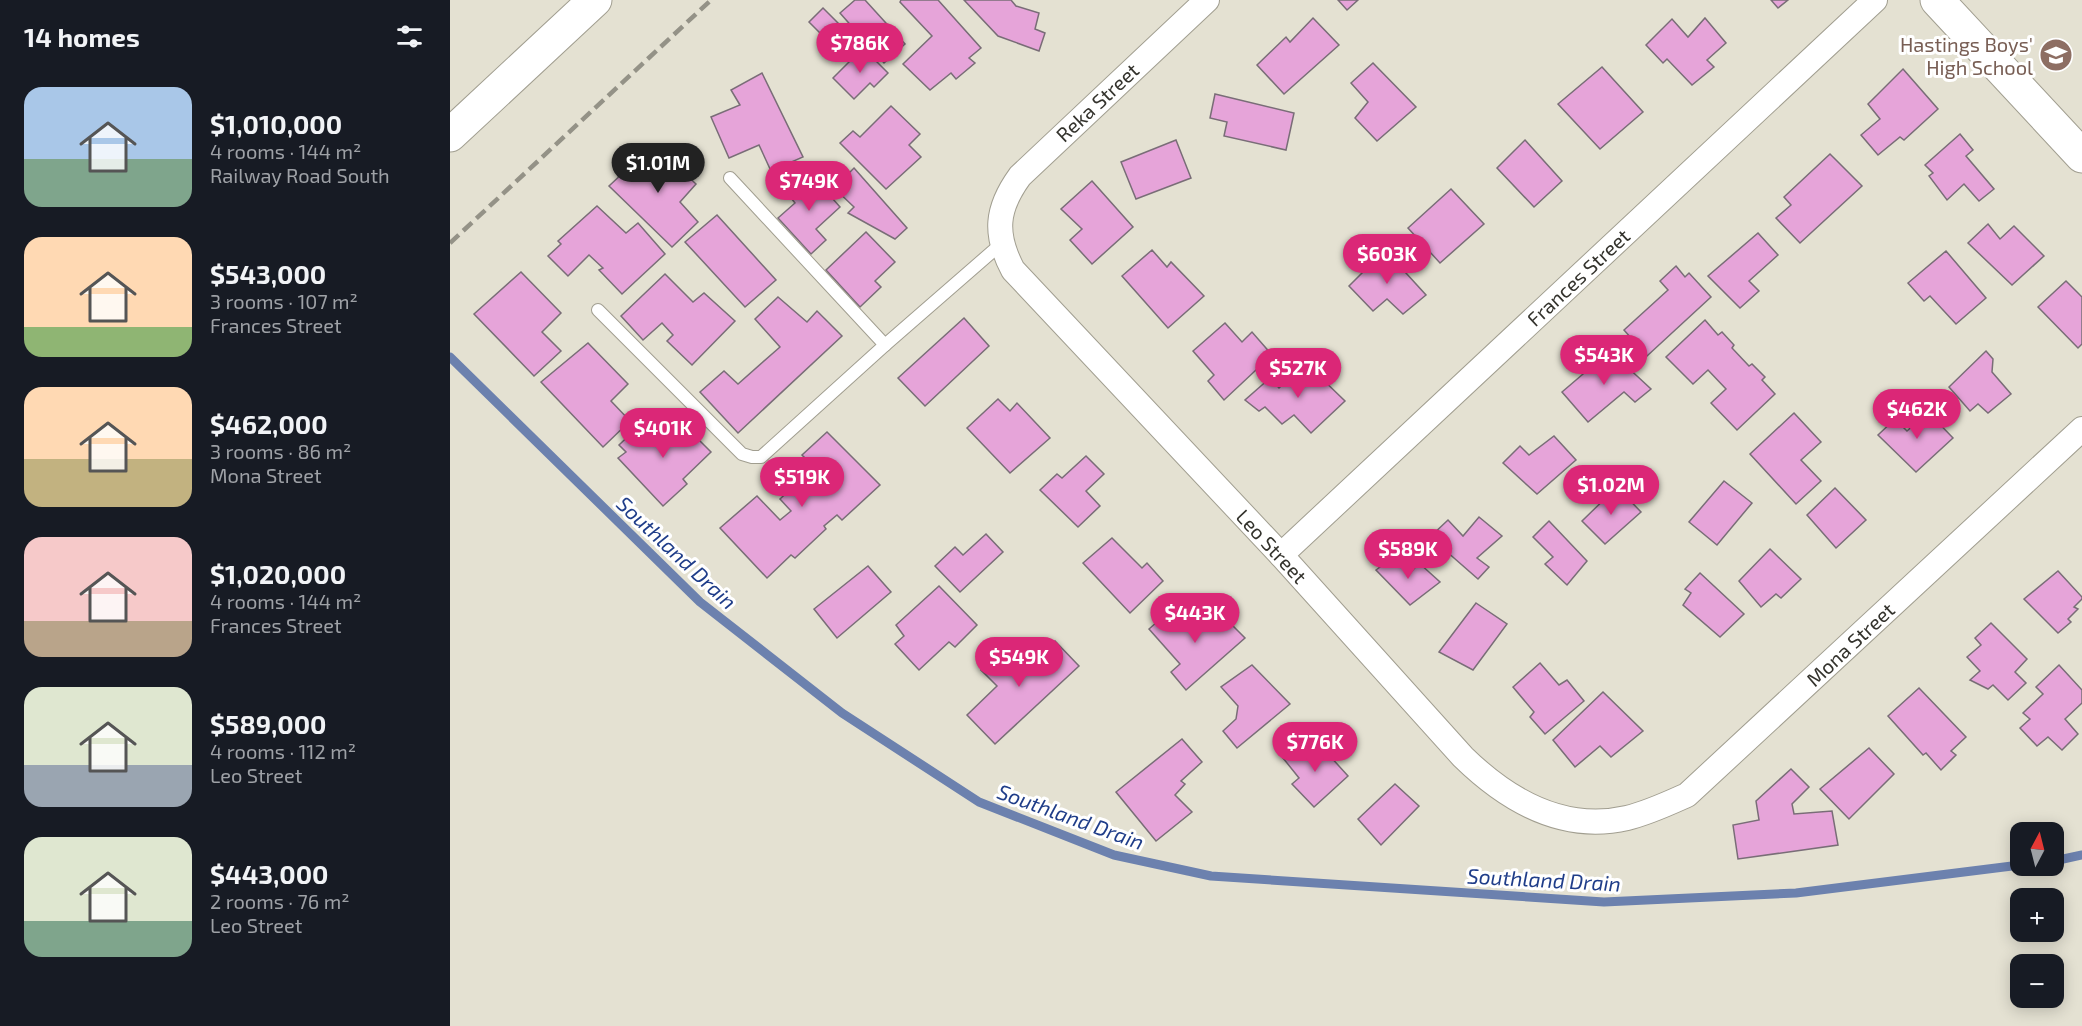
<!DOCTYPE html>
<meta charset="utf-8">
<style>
:root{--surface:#171b24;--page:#20242c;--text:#f1f3f6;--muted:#9ea1a6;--accent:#db2777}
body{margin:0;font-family:"Exo 2",sans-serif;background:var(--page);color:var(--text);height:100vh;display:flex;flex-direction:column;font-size:22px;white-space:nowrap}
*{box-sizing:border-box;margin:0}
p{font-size:20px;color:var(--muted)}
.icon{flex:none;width:33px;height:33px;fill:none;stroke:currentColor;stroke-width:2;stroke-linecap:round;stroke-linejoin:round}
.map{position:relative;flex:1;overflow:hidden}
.drawer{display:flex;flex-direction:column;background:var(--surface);width:450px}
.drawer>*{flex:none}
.needle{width:39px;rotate:7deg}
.controls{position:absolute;left:1560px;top:822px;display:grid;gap:12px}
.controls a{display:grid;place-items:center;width:54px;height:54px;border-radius:12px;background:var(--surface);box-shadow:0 3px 15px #0003;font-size:30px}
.price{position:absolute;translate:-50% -51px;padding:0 14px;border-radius:21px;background:var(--accent);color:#fff;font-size:20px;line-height:39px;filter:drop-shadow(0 2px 3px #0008)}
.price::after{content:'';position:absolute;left:50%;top:36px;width:18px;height:14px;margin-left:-9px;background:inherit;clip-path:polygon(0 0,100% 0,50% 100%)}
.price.selected{background:#222;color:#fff}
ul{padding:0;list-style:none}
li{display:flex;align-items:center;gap:18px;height:150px;padding:0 24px}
li span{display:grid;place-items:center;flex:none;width:168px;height:120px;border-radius:18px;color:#555}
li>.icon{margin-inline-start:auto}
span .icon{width:72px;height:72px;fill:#fffc;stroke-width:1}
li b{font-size:26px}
h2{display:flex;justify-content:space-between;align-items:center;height:72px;padding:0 24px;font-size:26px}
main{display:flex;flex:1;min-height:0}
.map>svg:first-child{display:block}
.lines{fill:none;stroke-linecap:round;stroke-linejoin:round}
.stream{stroke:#6c81ae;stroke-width:9}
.building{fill:#e6a4d9;stroke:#796d77;stroke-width:1.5}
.lane-casing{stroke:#a19e90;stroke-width:14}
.street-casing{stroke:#a19e90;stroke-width:26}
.secondary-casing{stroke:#a19e90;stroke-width:35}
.lane{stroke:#fff;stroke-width:12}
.street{stroke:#fff;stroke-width:24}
.secondary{stroke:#fff;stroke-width:33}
.rail{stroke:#949287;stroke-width:4.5;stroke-dasharray:12 6;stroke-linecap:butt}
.labels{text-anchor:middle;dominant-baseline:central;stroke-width:6;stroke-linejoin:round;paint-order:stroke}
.education-label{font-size:20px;fill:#785e54;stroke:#fff;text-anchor:end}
.street-label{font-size:20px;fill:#34332d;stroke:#fff}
.water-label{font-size:21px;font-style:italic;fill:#1f3d89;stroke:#fff}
</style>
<main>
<section class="drawer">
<h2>14 homes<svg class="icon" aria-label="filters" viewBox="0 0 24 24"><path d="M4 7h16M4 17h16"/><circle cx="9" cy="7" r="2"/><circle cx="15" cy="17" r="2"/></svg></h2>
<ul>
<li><span style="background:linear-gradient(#a9c7e8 60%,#7fa58c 0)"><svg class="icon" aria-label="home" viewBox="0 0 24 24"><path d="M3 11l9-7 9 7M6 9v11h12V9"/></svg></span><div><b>$1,010,000</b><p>4 rooms · 144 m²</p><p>Railway Road South</p></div></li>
<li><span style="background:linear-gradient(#ffd9b3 75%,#8fb573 0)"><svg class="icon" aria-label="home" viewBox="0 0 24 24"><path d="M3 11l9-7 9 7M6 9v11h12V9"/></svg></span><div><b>$543,000</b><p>3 rooms · 107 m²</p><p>Frances Street</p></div></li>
<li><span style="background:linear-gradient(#ffd9b3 60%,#c2b280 0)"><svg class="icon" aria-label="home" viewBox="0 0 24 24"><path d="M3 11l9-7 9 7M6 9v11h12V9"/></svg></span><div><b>$462,000</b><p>3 rooms · 86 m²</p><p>Mona Street</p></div></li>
<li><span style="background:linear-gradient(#f6c9c9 70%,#b9a48a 0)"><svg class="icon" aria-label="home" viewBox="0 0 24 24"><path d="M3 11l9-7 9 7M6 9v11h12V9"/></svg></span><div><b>$1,020,000</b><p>4 rooms · 144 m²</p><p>Frances Street</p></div></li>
<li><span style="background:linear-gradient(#dfe7d0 65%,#9aa5b1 0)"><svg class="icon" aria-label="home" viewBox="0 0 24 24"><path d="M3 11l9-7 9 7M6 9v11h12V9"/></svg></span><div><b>$589,000</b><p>4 rooms · 112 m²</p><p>Leo Street</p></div></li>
<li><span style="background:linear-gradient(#dfe7d0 70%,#7fa58c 0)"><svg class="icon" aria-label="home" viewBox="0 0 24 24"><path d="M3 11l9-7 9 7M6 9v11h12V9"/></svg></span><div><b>$443,000</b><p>2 rooms · 76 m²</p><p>Leo Street</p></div></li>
</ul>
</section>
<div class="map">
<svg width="1632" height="1026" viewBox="0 0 1632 1026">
<rect width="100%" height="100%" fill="#e4e1d2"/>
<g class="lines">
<g class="stream">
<polyline points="0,357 250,602 392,713 529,802 664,855 761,876 1154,902 1346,893 1570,865"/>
<polyline points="1604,861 1632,855"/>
</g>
</g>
<g class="building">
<polygon points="405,0 415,0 455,44 434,63 390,13"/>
<polygon points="451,0 488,0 531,48 519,58 525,63 506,79 501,73 480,90 453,64 482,36 450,2"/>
<polygon points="514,0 561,0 566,6 589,13 585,29 595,33 589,51 548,36"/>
<polygon points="888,0 908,0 897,10"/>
<polygon points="1321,0 1338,0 1328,8"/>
<polygon points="373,8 413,48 399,62 359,22"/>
<polygon points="863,18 889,45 834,94 807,65 836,37 840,42"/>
<polygon points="1255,18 1276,43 1257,60 1264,67 1242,85 1217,59 1213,63 1196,45 1222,19 1238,37"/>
<polygon points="413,48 438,73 424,87 420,83 404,99 383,78"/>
<polygon points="923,63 966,107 927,141 905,118 918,102 901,83"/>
<polygon points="1152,67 1193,112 1150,149 1108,104"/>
<polygon points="1453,69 1488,109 1454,140 1450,137 1428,155 1411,135 1430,119 1418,104"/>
<polygon points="312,73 353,157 321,171 309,145 279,158 261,117 290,105 281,90"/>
<polygon points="765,94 844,113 836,150 774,136 777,122 760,118"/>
<polygon points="441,106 470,134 459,145 471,157 436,189 390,143 403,131 410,137"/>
<polygon points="1510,134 1523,150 1516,156 1544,189 1529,201 1514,184 1497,200 1479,176 1483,173 1475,165"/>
<polygon points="726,140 741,178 686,199 671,162"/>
<polygon points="1075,140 1112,181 1084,207 1047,168"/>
<polygon points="204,144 246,184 230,202 248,222 222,247 159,186"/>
<polygon points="1380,154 1412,186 1350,243 1326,218 1341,205 1334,197"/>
<polygon points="404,168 457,228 445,239 398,213 404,207 384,188"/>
<polygon points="360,173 390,207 366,229 376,240 361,254 328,218 345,203 337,193"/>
<polygon points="642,181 683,227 642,264 620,240 632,229 611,209"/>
<polygon points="1001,189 1034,224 990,263 958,228"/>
<polygon points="147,206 176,233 188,223 215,254 172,294 149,270 153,268 139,255 118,276 98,256 111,244 108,241"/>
<polygon points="267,215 326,280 295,307 235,242"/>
<polygon points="1538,224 1550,239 1564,226 1594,256 1562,285 1518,243"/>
<polygon points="416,232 445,262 425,281 431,287 410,307 376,270"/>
<polygon points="1308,233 1328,255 1299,281 1309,291 1290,308 1258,276"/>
<polygon points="702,250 717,267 721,262 754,296 718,328 672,276"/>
<polygon points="935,250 976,295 953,314 937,299 923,311 899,286"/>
<polygon points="1496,251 1536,298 1506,324 1480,296 1474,301 1458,283"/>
<polygon points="1226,266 1235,277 1239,273 1261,297 1197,356 1174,330 1218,290 1210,281"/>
<polygon points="71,272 111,313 92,332 111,351 84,376 24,314"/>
<polygon points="215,274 243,302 254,293 285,321 242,365 217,341 223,335 212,323 193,340 171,316"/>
<polygon points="1616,281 1632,297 1632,344 1628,348 1588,307"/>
<polygon points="328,297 357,322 367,311 392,336 288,433 250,392 274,371 288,384 330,347 305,319"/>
<polygon points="514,318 539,346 475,406 448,378"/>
<polygon points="1255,320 1268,335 1272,332 1284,345 1282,348 1299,366 1302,364 1315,377 1312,380 1325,394 1287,430 1261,403 1276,389 1258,370 1243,384 1216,357"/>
<polygon points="775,323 792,342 802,332 822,355 774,400 758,381 764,375 743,351"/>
<polygon points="138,343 178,384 161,401 180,421 153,447 91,382"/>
<polygon points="1160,351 1201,389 1185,402 1174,392 1138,422 1112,392"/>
<polygon points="1536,351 1543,359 1542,372 1561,394 1538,413 1528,404 1520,411 1499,387"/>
<polygon points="853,366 863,378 866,373 895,401 861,433 844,415 832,424 815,407 809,411 795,400 820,378 829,388"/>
<polygon points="548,399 560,411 567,403 600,438 560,473 517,428"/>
<polygon points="1478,412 1503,438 1466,472 1428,435 1445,419 1457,431"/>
<polygon points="1344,413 1371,442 1351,460 1371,481 1346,504 1300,454"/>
<polygon points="228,419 261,452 233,479 237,484 213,506 168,458 176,452 169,445 192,423 208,438"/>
<polygon points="377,432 430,485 392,520 387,515 374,526 376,529 345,558 341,555 317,578 270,528 307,496 330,520 341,511 330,499 364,467 352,455"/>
<polygon points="1104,436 1126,460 1087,494 1053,463 1070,446 1079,455"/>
<polygon points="636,456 654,474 636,491 650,506 628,527 590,490 607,474 612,478"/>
<polygon points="1274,481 1302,503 1267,545 1239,522"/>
<polygon points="1167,487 1191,512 1155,544 1132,521"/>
<polygon points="1385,488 1416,520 1386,548 1357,515"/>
<polygon points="1029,517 1052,536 1027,558 1039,567 1028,579 980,537 998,520 1013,536"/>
<polygon points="1099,521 1137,561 1117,585 1095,564 1103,557 1083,537"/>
<polygon points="536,534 553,552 510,592 485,566 505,547 513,555"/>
<polygon points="662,538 692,568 697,563 713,581 680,613 633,563"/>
<polygon points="1320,549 1351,579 1331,598 1326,594 1311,607 1289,581"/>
<polygon points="945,556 960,573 969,563 990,582 960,605 926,570"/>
<polygon points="418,566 441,592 387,638 364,609"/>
<polygon points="1608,571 1632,597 1632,599 1624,607 1628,609 1618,619 1621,622 1608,633 1574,599"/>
<polygon points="1250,573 1294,614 1270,637 1233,605 1241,593 1235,589"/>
<polygon points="489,586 527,625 505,647 499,642 469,670 445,644 454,636 446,625"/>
<polygon points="1026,603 1057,624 1023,670 989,652"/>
<polygon points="724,607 738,621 742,617 755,631 774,617 795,638 736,690 721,672 730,664 699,629"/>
<polygon points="1541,623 1577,659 1565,672 1576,683 1558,700 1543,685 1538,689 1520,680 1530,671 1517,657 1531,645 1525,638"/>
<polygon points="605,641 629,666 545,744 517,715 547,686 531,670 560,643 580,664"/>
<polygon points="1090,663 1109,685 1117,680 1134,701 1095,734 1080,717 1084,712 1063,687"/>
<polygon points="802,665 840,704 787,748 773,731 786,719 788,706 771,687"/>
<polygon points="1609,665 1632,690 1632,703 1615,719 1628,734 1612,750 1598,737 1587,746 1570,728 1580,719 1573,713 1593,694 1586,687"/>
<polygon points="1469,688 1516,737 1501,751 1506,755 1491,770 1476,753 1473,755 1438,716"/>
<polygon points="1153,692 1193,731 1161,757 1150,746 1125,767 1103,740"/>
<polygon points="732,739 752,762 731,781 735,784 725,795 742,812 706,841 666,792"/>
<polygon points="869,744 898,776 864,807 842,784 849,778 833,758 848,746 856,754"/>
<polygon points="1419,748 1444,774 1399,819 1370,789"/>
<polygon points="1341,769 1359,787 1342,804 1344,814 1382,811 1388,845 1288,859 1283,825 1309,820 1306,801"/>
<polygon points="945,784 969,806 931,845 908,819"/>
</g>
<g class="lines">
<g class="lane-casing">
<g id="lane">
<polyline points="280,178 435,345"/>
<polyline points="148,310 292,454 302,457 311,457 435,345 551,244"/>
</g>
</g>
<g class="street-casing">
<g id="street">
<path d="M757,0L570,176C546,209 544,234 563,270L831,555L1013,757C1057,800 1112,833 1177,818C1198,813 1217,804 1237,795L1632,429"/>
<polyline points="831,555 1425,0"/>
</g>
</g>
<g class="secondary-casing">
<g id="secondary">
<polyline points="1487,0 1632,156"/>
<polyline points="0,135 145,0"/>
</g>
</g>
<use href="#lane" class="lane"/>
<use href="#street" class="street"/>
<use href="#secondary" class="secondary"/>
<polyline class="rail" points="0,243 261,0"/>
</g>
<defs>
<g id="school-disc" transform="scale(1.725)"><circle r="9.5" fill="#8d6e63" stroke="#fff"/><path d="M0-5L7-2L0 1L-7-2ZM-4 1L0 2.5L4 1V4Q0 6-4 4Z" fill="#fff"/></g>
</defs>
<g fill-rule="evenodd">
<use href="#school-disc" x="1606" y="55"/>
</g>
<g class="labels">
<g class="education-label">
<text x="1583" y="44">Hastings Boys'<tspan x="1583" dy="23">High School</tspan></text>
</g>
<g class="street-label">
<text transform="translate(647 102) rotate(-43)">Reka Street</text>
<text transform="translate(1128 277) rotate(-43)">Frances Street</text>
<text transform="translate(822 546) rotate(47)">Leo Street</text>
<text transform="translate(1400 644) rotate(-43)">Mona Street</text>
</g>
<g class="water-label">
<text transform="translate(227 552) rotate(43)">Southland Drain</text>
<text transform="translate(621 816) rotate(20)">Southland Drain</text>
<text transform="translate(1094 879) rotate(3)">Southland Drain</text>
</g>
</g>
</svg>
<div class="controls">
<a><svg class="needle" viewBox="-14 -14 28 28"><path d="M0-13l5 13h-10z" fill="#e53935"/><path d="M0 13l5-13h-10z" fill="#9ea1a6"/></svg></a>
<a>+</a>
<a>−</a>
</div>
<b class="price" style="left:410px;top:74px">$786K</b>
<b class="price selected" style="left:208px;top:194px">$1.01M</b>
<b class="price" style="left:359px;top:212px">$749K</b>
<b class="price" style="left:937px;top:285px">$603K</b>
<b class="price" style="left:1154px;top:386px">$543K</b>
<b class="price" style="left:848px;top:399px">$527K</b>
<b class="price" style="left:1467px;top:440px">$462K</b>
<b class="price" style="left:213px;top:459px">$401K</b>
<b class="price" style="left:352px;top:508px">$519K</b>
<b class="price" style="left:1161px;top:516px">$1.02M</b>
<b class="price" style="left:958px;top:580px">$589K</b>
<b class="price" style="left:745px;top:644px">$443K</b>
<b class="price" style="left:569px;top:688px">$549K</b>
<b class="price" style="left:865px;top:773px">$776K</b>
</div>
</main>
